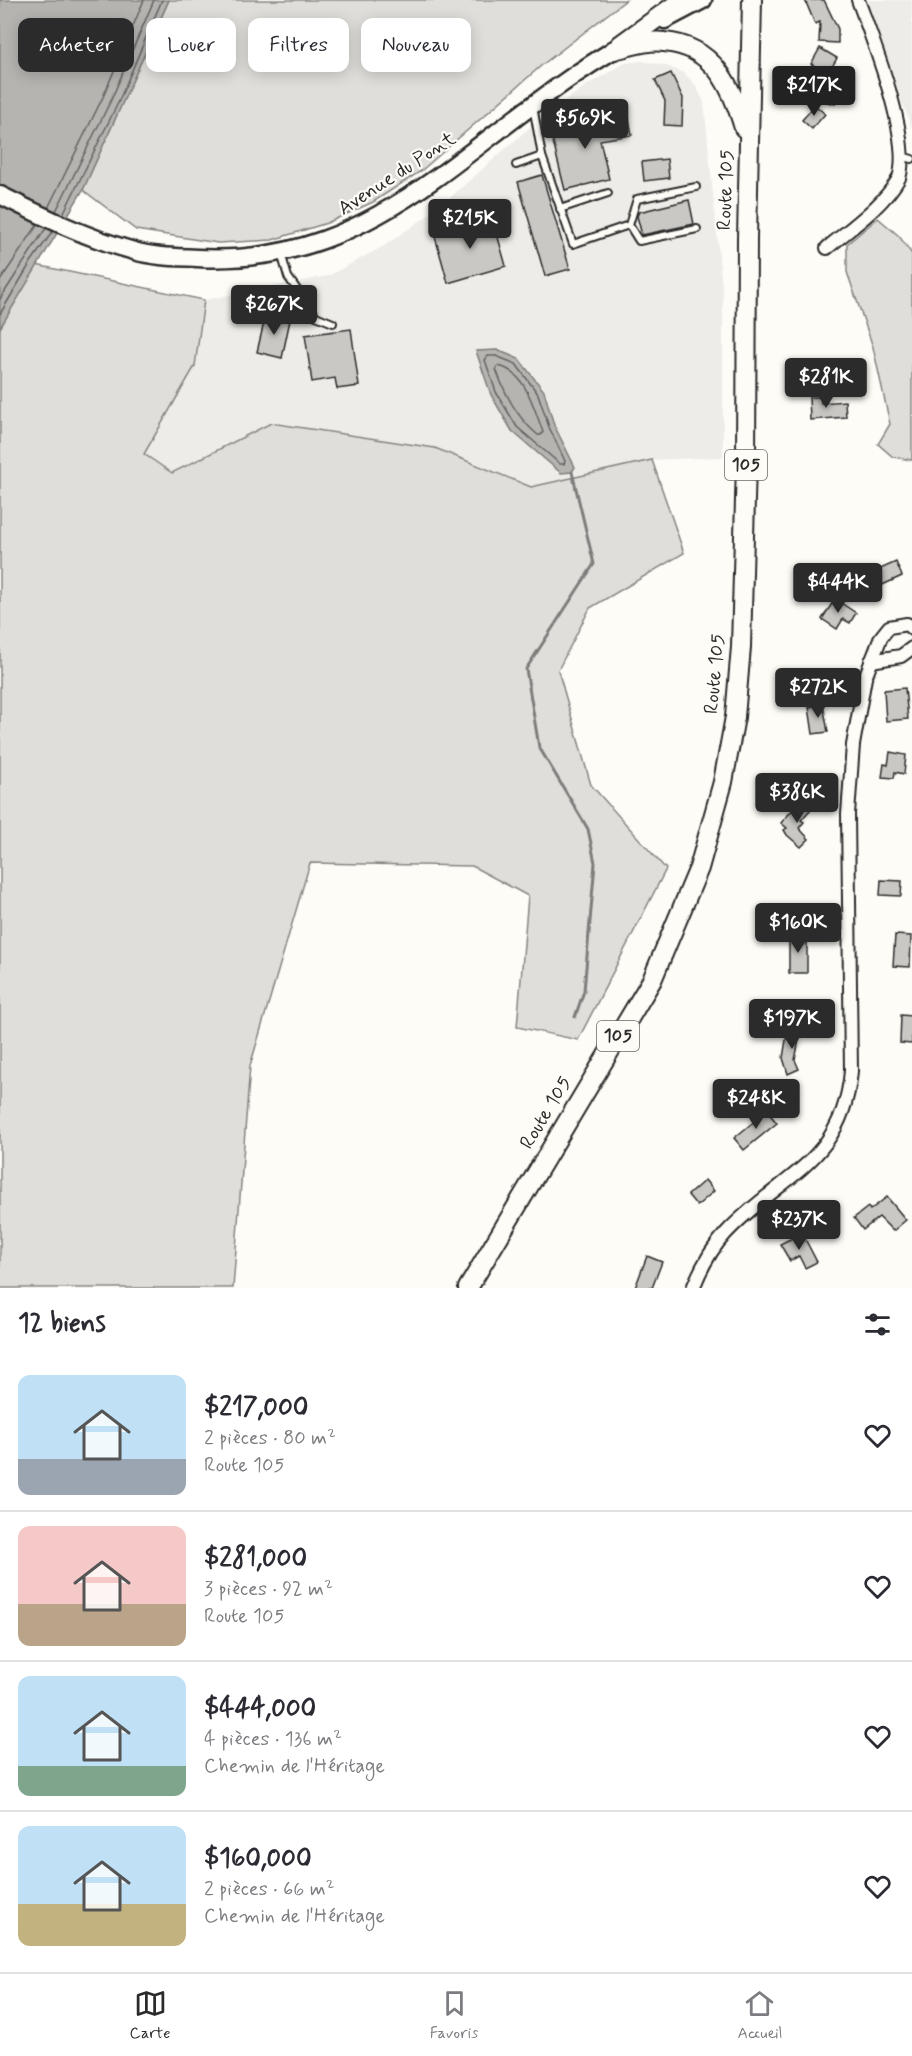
<!DOCTYPE html>
<html lang="fr">
<meta charset="utf-8">
<style>
:root{--surface:#fff;--page:#f2f2f3;--text:#2b2b33;--muted:#7c7c81;--line:#e1e1e2;--accent:#2b2b2b}
body{margin:0;font-family:Mynerve,sans-serif;background:var(--page);color:var(--text);height:100vh;display:flex;flex-direction:column;font-size:22px;white-space:nowrap}
*{box-sizing:border-box;margin:0}
p{font-size:20px;color:var(--muted)}
.icon{flex:none;width:33px;height:33px;fill:none;stroke:currentColor;stroke-width:2;stroke-linecap:round;stroke-linejoin:round}
.map{position:relative;height:1288px;overflow:hidden}
.sheet{display:flex;flex-direction:column;background:var(--surface);flex:1}
.sheet>*{flex:none}
.banner{position:absolute;left:18px;top:18px;width:600px;height:54px;display:flex;gap:12px}
.price{position:absolute;translate:-50% -51px;padding:0 14px;border-radius:6px;background:var(--accent);color:#fff;font-size:20px;line-height:39px;filter:drop-shadow(0 2px 3px #0008)}
.price::after{content:'';position:absolute;left:50%;top:36px;width:18px;height:14px;margin-left:-9px;background:inherit;clip-path:polygon(0 0,100% 0,50% 100%)}
.price.active{background:#222;color:#fff}
ul{padding:0;list-style:none}
li{display:flex;align-items:center;gap:18px;height:150px;padding:0 18px}
li+li{border-top:2px solid var(--line)}
li span{display:grid;place-items:center;flex:none;width:168px;height:120px;border-radius:12px;color:#555}
li>.icon{margin-inline-start:auto}
span .icon{width:72px;height:72px;fill:#fffc;stroke-width:1}
li b{font-size:26px}
h2{display:flex;justify-content:space-between;align-items:center;height:72px;padding:0 18px;font-size:26px}
.tag{padding:0 21px;border-radius:12px;background:var(--surface);box-shadow:0 3px 15px #0003;font-size:21px;line-height:54px}
.tag.active{background:var(--accent);color:#fff}
.tab-bar{display:flex;justify-content:space-around;align-items:center;height:84px;border-top:2px solid var(--line);background:var(--surface);font-size:16px;color:var(--muted)}
.tab-bar a{display:grid;justify-items:center;gap:3px}
.tab-bar .active{color:var(--accent)}
.map>svg:first-child{display:block}
.built{fill:#edece8}
.green{fill:#dfdeda;stroke:#858482;stroke-width:1.5}
.water{fill:#b5b4b1;stroke:#7e7d7b;stroke-width:1.5}
.lines{fill:none;stroke-linecap:round;stroke-linejoin:round}
.shore{stroke:#626261;stroke-width:1.5}
.stream{stroke:#7e7d7b;stroke-width:3}
.building{fill:#c9c8c4;stroke:#2b2b2b;stroke-width:1.5}
.service-casing{stroke:#2b2b2b;stroke-width:10}
.minor-casing{stroke:#2b2b2b;stroke-width:16}
.secondary-casing{stroke:#2b2b2b;stroke-width:21}
.primary-casing{stroke:#2b2b2b;stroke-width:22}
.service{stroke:#fdfcf7;stroke-width:6}
.minor{stroke:#fdfcf7;stroke-width:12}
.secondary{stroke:#fdfcf7;stroke-width:16}
.primary{stroke:#fdfcf7;stroke-width:18}
.labels{text-anchor:middle;dominant-baseline:central;stroke-width:4.5;stroke-linejoin:round;paint-order:stroke}
.shield{fill:#fdfcf7;stroke:#6a6a68;stroke-width:1.5}
.shield-label{font-size:18px;font-weight:bold;fill:#2b2b2b}
.street-label{font-size:20px;fill:#2b2b2b;stroke:#fdfcf7}
</style>
<div class="map">
<svg width="912" height="1288" viewBox="0 0 912 1288">
<rect width="100%" height="100%" fill="#fdfcf7"/>
<filter id="ink" filterUnits="userSpaceOnUse"><feTurbulence type="fractalNoise" baseFrequency=".0167" numOctaves="2"/><feDisplacementMap in="SourceGraphic" scale="12" xChannelSelector="R" yChannelSelector="G"/><feConvolveMatrix kernelMatrix="1 2 1 2 8 2 1 2 1" color-interpolation-filters="sRGB"/></filter>
<g filter="url(#ink)">
<g class="built">
<polygon points="865,0 912,0 912,129"/>
<polygon points="641,61 664,65 684,73 696,86 704,102 723,297 723,457 652,460 531,487 435,448 271,423 172,473 144,454 195,366 204,300 328,276 384,246 436,210 538,120 587,85 625,63"/>
</g>
<g class="green">
<polygon points="169,0 626,0 542,65 421,171 373,202 327,223 272,240 218,243 136,230 83,190"/>
<polygon points="878,218 899,236 912,254 912,460 893,457 878,444 890,424 873,347 847,272 847,244"/>
<polygon points="36,265 204,300 195,366 144,454 172,473 271,423 435,448 531,487 652,460 684,553 590,608 558,670 591,785 666,869 578,1040 517,1027 528,896 472,866 310,863 250,1066 233,1288 0,1288 0,328"/>
</g>
<g class="water">
<polygon points="0,0 169,0 83,190 0,328"/>
<polygon points="497,350 519,359 544,391 554,425 575,467 572,472 561,473 512,431 491,395 476,351"/>
</g>
<g class="lines">
<g class="shore">
<polyline points="48,208 103,97 144,0"/>
<polyline points="56,211 111,100 154,0"/>
<polyline points="63,214 118,103 162,0"/>
<polyline points="0,281 38,224"/>
<polyline points="0,299 46,228"/>
<polyline points="0,314 31,262 53,231"/>
<polygon points="488,356 496,356 516,364 538,394 549,427 565,461 564,464 560,464 517,427 496,392 485,360"/>
<path d="M498,366C526,371 534,409 543,432L541,435H538C517,418 505,395 496,369Z"/>
</g>
<polyline class="stream" points="572,472 594,564 526,669 539,747 588,829 595,863 584,991 575,1017"/>
</g>
<g class="building">
<polygon points="805,0 824,0 838,29 838,43 819,42 820,22 815,24"/>
<polygon points="820,48 837,58 828,74 811,64"/>
<polygon points="671,73 683,98 682,126 664,125 665,101 655,80"/>
<polygon points="817,83 839,89 835,104 813,98"/>
<polygon points="815,105 825,114 812,129 802,120"/>
<polygon points="594,119 596,124 629,119 632,135 600,140 609,179 565,190 550,130"/>
<polygon points="667,159 669,178 644,181 642,162"/>
<polygon points="542,175 570,269 545,276 518,182"/>
<polygon points="689,200 694,224 642,235 637,216 639,212"/>
<polygon points="492,216 506,266 448,283 434,233"/>
<polygon points="266,314 290,320 282,358 257,352"/>
<polygon points="351,329 359,386 337,389 335,378 312,382 305,335"/>
<polygon points="809,397 821,397 821,403 845,401 846,417 810,420"/>
<polygon points="896,562 902,576 865,593 858,579"/>
<polygon points="835,599 856,613 850,623 843,619 837,629 822,619"/>
<polygon points="905,688 908,719 886,721 884,690"/>
<polygon points="823,704 828,732 813,734 809,707"/>
<polygon points="890,752 906,755 904,774 895,772 894,778 882,777 884,764 888,765"/>
<polygon points="801,800 811,809 801,820 804,822 799,828 809,839 801,847 787,835 784,830 787,828 781,823"/>
<polygon points="881,880 902,881 901,896 880,895"/>
<rect x="789" y="934" width="18" height="39"/>
<polygon points="895,935 911,936 910,967 893,966"/>
<polygon points="901,1015 912,1016 912,1044 900,1043"/>
<polygon points="788,1028 801,1030 795,1060 799,1069 788,1074 783,1058"/>
<polygon points="767,1111 777,1123 744,1150 734,1138"/>
<polygon points="705,1180 714,1191 697,1206 688,1195"/>
<polygon points="887,1197 906,1220 893,1231 879,1217 863,1230 854,1218 868,1207 870,1210"/>
<polygon points="803,1235 817,1262 805,1268 799,1256 790,1261 780,1244 796,1236 797,1238"/>
<polygon points="647,1256 662,1262 652,1288 635,1288"/>
</g>
<g class="lines">
<g class="service-casing">
<g id="service">
<polyline points="533,106 542,156 573,244 629,225 637,199 696,187"/>
<polyline points="905,157 912,159"/>
<polyline points="516,165 542,156"/>
<polyline points="560,209 608,193"/>
<polyline points="629,225 639,241 697,229"/>
<polyline points="281,253 288,277 316,316 333,323"/>
</g>
</g>
<g class="minor-casing">
<g id="minor">
<path d="M827,248C852,227 883,206 899,178C912,139 873,41 858,0"/>
<polyline points="871,661 901,656 912,648"/>
<path d="M693,1288C701,1268 711,1249 726,1233C780,1175 843,1163 851,1071L848,814L853,745L865,678L881,637L889,627L907,624L912,629"/>
</g>
</g>
<g class="secondary-casing">
<g id="secondary">
<polyline points="665,20 703,0"/>
<path d="M0,195C44,217 87,238 134,251C154,257 176,257 197,258C290,263 362,231 436,178C498,133 557,82 624,44"/>
</g>
</g>
<g class="primary-casing">
<g id="primary">
<polyline points="620,45 682,0"/>
<path d="M614,50C630,46 647,40 664,42C714,46 732,87 744,128"/>
<polyline points="468,1288 652,980 699,868 723,782 735,717 741,647 746,463 747,238 752,0"/>
</g>
</g>
<use href="#service" class="service"/>
<use href="#minor" class="minor"/>
<use href="#secondary" class="secondary"/>
<use href="#primary" class="primary"/>
</g>
</g>
<g class="labels">
<g class="shield">
<rect x="725" y="450" width="42" height="30" rx="4.5"/>
<rect x="597" y="1021" width="42" height="30" rx="4.5"/>
</g>
<g class="shield-label">
<text x="746" y="465">105</text>
<text x="618" y="1036">105</text>
</g>
<g class="street-label">
<text transform="translate(397 174) rotate(-33)">Avenue du Pont</text>
<text transform="translate(726 190) rotate(-88)">Route 105</text>
<text transform="translate(715 674) rotate(-85)">Route 105</text>
<text transform="translate(546 1113) rotate(-59)">Route 105</text>
</g>
</g>
</svg>
<b class="price active" style="left:814px;top:117px">$217K</b>
<b class="price" style="left:585px;top:150px">$569K</b>
<b class="price" style="left:470px;top:250px">$215K</b>
<b class="price" style="left:274px;top:336px">$267K</b>
<b class="price" style="left:826px;top:409px">$281K</b>
<b class="price" style="left:838px;top:614px">$444K</b>
<b class="price" style="left:818px;top:719px">$272K</b>
<b class="price" style="left:797px;top:824px">$386K</b>
<b class="price" style="left:798px;top:954px">$160K</b>
<b class="price" style="left:792px;top:1050px">$197K</b>
<b class="price" style="left:756px;top:1130px">$248K</b>
<b class="price" style="left:799px;top:1251px">$237K</b>
<div class="banner">
<a class="tag active">Acheter</a>
<a class="tag">Louer</a>
<a class="tag">Filtres</a>
<a class="tag">Nouveau</a>
</div>
</div>
<section class="sheet">
<h2>12 biens<svg class="icon" aria-label="filters" viewBox="0 0 24 24"><path d="M4 7h16M4 17h16"/><circle cx="9" cy="7" r="2"/><circle cx="15" cy="17" r="2"/></svg></h2>
<ul>
<li><span style="background:linear-gradient(#bfe0f5 70%,#9aa5b1 0)"><svg class="icon" aria-label="home" viewBox="0 0 24 24"><path d="M3 11l9-7 9 7M6 9v11h12V9"/></svg></span><div><b>$217,000</b><p>2 pièces · 80 m²</p><p>Route 105</p></div><svg class="icon" aria-label="heart" viewBox="0 0 24 24"><path d="M12 20l-8-8c-3-5 5-10 8-4 3-6 11-1 8 4z"/></svg></li>
<li><span style="background:linear-gradient(#f6c9c9 65%,#b9a48a 0)"><svg class="icon" aria-label="home" viewBox="0 0 24 24"><path d="M3 11l9-7 9 7M6 9v11h12V9"/></svg></span><div><b>$281,000</b><p>3 pièces · 92 m²</p><p>Route 105</p></div><svg class="icon" aria-label="heart" viewBox="0 0 24 24"><path d="M12 20l-8-8c-3-5 5-10 8-4 3-6 11-1 8 4z"/></svg></li>
<li><span style="background:linear-gradient(#bfe0f5 75%,#7fa58c 0)"><svg class="icon" aria-label="home" viewBox="0 0 24 24"><path d="M3 11l9-7 9 7M6 9v11h12V9"/></svg></span><div><b>$444,000</b><p>4 pièces · 136 m²</p><p>Chemin de l'Héritage</p></div><svg class="icon" aria-label="heart" viewBox="0 0 24 24"><path d="M12 20l-8-8c-3-5 5-10 8-4 3-6 11-1 8 4z"/></svg></li>
<li><span style="background:linear-gradient(#bfe0f5 65%,#c2b280 0)"><svg class="icon" aria-label="home" viewBox="0 0 24 24"><path d="M3 11l9-7 9 7M6 9v11h12V9"/></svg></span><div><b>$160,000</b><p>2 pièces · 66 m²</p><p>Chemin de l'Héritage</p></div><svg class="icon" aria-label="heart" viewBox="0 0 24 24"><path d="M12 20l-8-8c-3-5 5-10 8-4 3-6 11-1 8 4z"/></svg></li>
</ul>
</section>
<nav class="tab-bar">
<a class="active"><svg class="icon" aria-label="map" viewBox="0 0 24 24"><path d="M3 6l6-2 6 2 6-2v14l-6 2-6-2-6 2zM9 4v14M15 6v14"/></svg>Carte</a>
<a><svg class="icon" aria-label="saved" viewBox="0 0 24 24"><path d="M7 4h10v16l-5-4-5 4z"/></svg>Favoris</a>
<a><svg class="icon" aria-label="home" viewBox="0 0 24 24"><path d="M3 11l9-7 9 7M6 9v11h12V9"/></svg>Accueil</a>
</nav>
